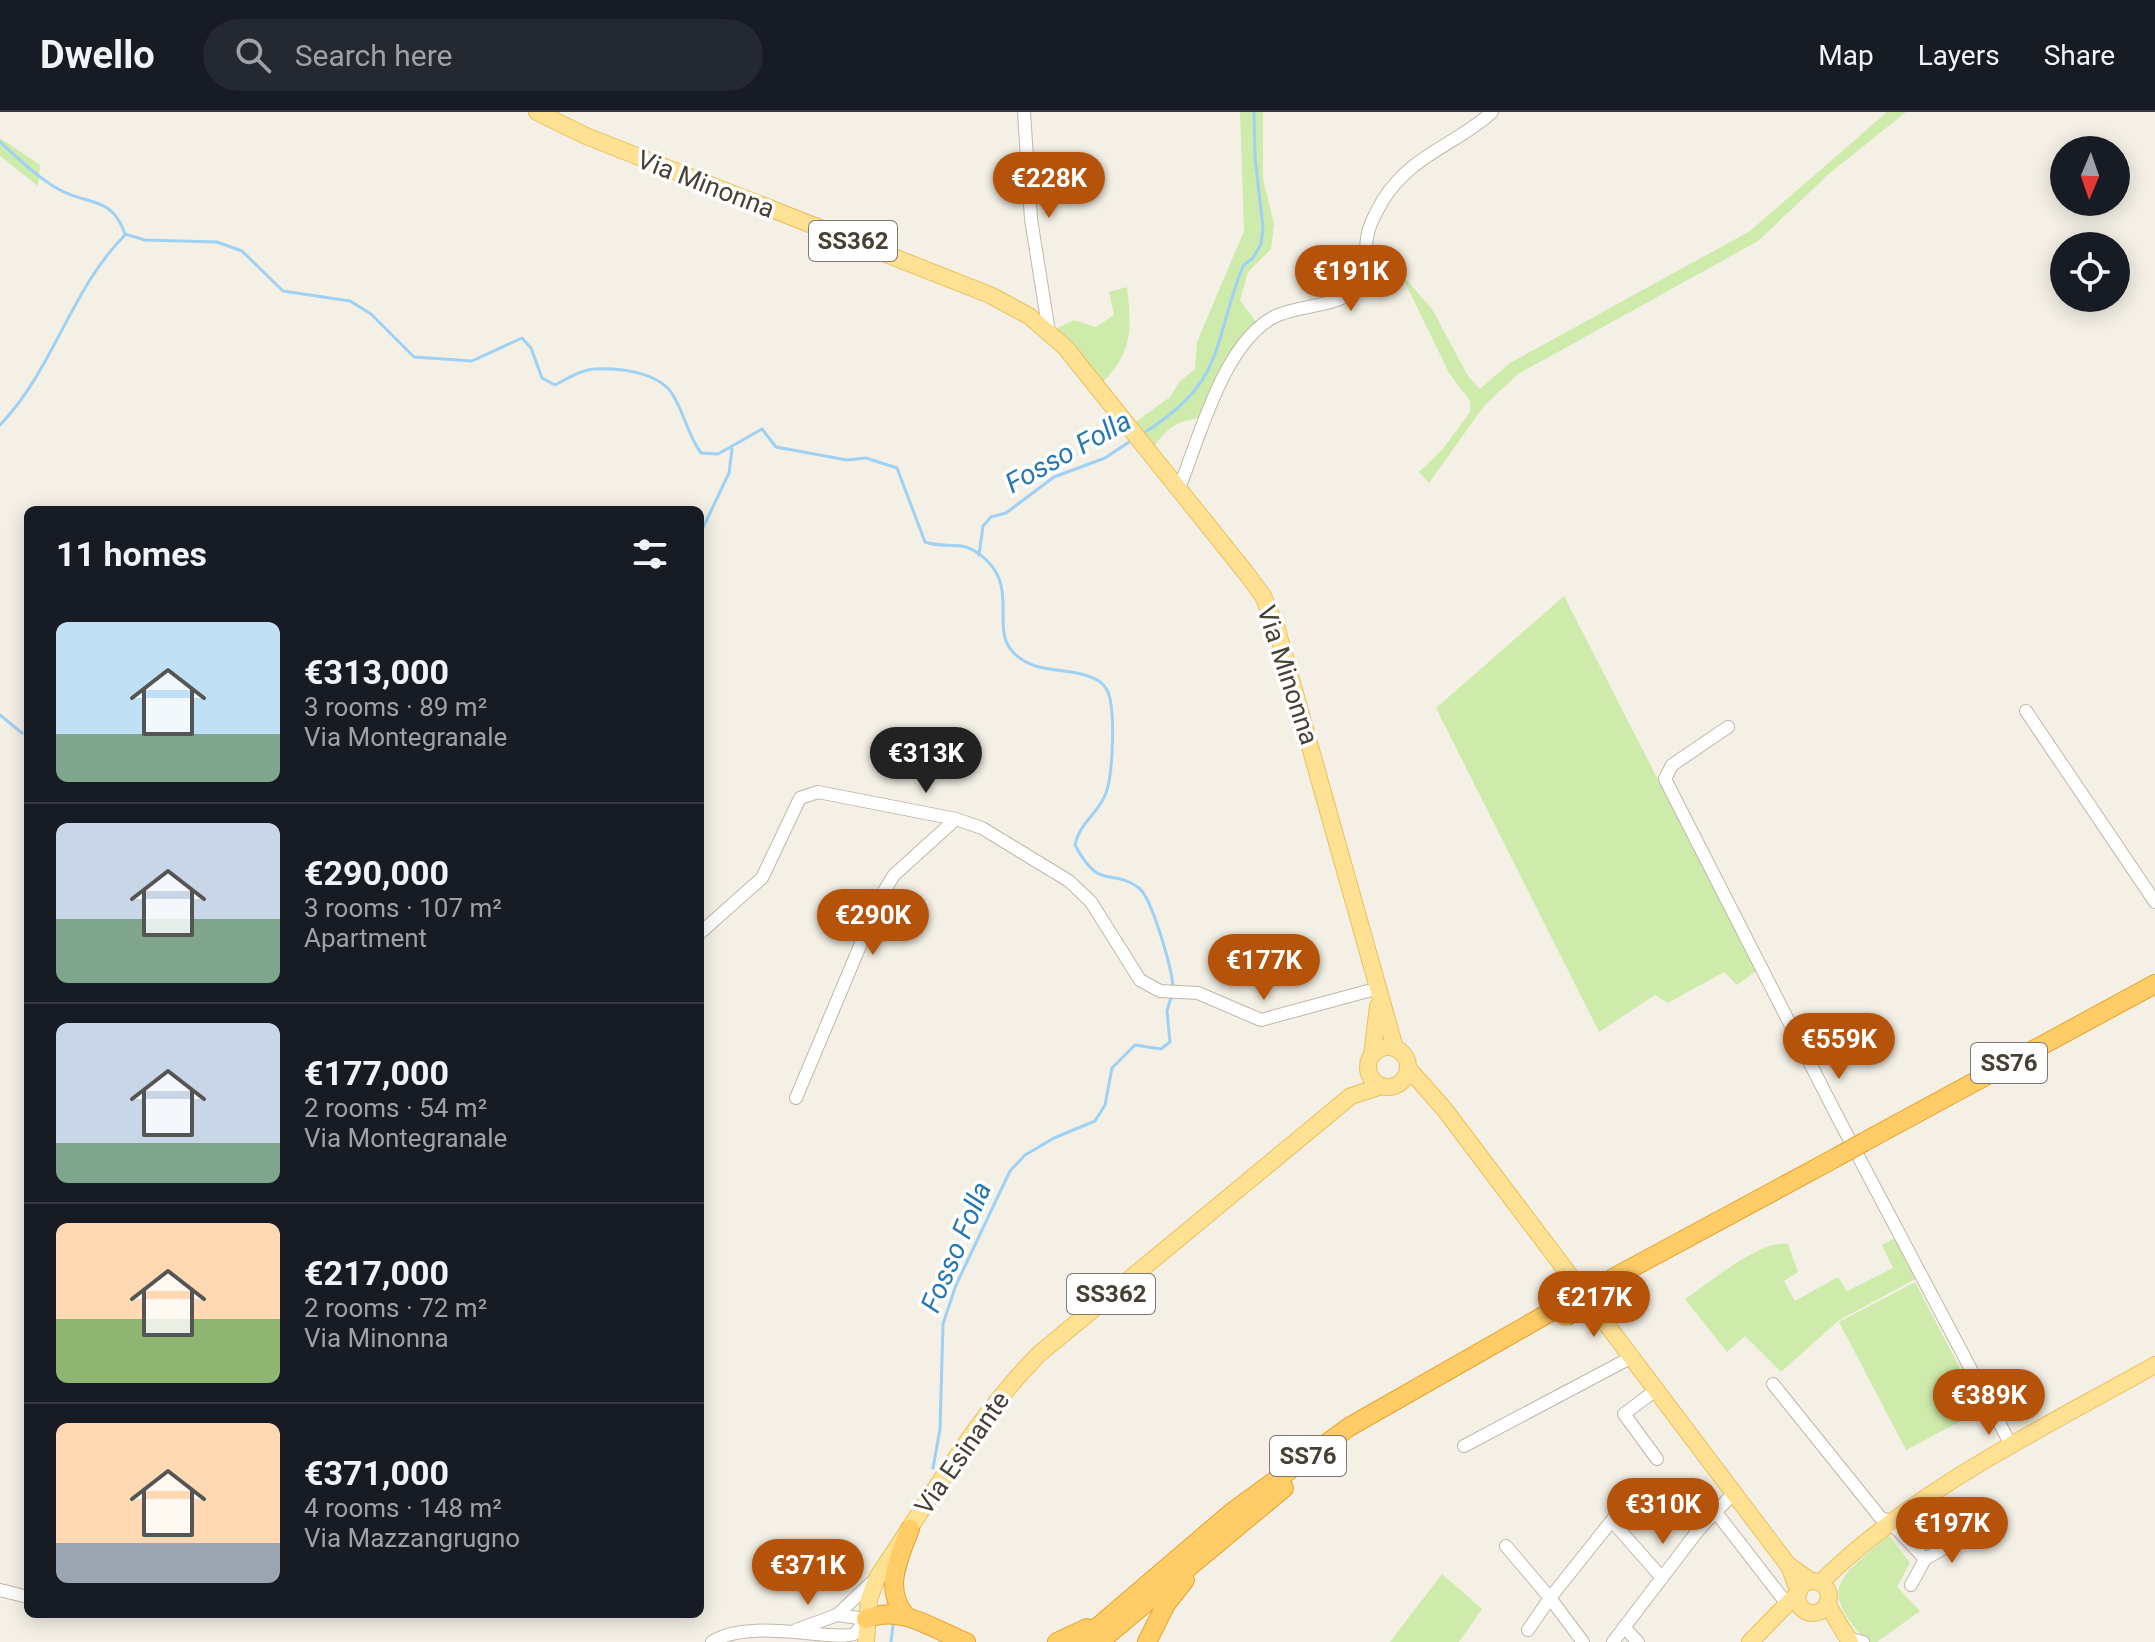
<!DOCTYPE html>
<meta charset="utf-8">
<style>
:root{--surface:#171b24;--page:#242831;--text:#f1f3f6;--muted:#9ea1a6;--line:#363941;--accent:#b45309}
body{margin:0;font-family:Roboto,sans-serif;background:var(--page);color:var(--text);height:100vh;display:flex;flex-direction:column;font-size:30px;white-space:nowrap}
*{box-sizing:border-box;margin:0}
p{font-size:26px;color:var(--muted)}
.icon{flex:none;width:44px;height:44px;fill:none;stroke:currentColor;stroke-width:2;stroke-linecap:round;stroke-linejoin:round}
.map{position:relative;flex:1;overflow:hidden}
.side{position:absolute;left:24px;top:394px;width:680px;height:1112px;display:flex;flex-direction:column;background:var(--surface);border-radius:12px;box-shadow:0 4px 20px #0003}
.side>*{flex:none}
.needle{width:52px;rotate:182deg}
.fabs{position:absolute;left:2050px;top:24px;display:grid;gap:16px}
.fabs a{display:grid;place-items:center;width:80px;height:80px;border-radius:50%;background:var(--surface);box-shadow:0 4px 20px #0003;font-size:40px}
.price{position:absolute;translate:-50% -68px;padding:0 18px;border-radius:28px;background:var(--accent);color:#fff;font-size:26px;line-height:52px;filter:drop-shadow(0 2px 4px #0008)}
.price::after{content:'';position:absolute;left:50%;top:48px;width:24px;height:18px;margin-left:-12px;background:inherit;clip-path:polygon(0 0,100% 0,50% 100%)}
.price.selected{background:#222;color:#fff}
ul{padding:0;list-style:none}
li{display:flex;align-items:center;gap:24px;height:200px;padding:0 32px}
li+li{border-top:2px solid var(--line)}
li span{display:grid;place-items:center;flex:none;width:224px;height:160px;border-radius:12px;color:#555}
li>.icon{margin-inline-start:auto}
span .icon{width:96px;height:96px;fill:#fffc;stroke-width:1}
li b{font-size:34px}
h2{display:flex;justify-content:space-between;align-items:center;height:96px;padding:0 32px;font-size:34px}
header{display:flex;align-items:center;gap:48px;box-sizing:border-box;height:112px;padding:0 40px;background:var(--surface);border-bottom:2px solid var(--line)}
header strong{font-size:38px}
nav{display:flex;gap:44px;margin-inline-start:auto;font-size:28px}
.search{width:560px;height:72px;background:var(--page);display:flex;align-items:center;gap:20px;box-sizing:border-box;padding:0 28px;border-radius:44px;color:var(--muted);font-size:30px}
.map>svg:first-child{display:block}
.green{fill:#cfebac}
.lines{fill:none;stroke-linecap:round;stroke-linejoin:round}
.stream{stroke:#9fd1f4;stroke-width:3}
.minor-casing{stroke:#c0b8a8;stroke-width:14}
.major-casing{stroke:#ebc05e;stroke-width:18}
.highway-casing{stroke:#e6a32e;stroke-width:20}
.minor{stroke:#fff;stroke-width:12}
.major{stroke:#ffe194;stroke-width:16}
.highway{stroke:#fc6;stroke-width:18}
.highway-bridge-casing{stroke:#e6a32e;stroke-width:20;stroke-linecap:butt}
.highway-bridge{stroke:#fc6;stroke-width:18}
.labels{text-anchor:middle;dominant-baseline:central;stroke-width:7;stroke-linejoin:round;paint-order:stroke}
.shield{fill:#fff;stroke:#7e7972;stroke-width:2}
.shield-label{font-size:24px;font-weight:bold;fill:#474035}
.street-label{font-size:26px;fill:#474035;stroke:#fff}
.water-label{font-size:28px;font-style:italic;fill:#2777b2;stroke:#fff}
</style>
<header>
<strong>Dwello</strong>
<div class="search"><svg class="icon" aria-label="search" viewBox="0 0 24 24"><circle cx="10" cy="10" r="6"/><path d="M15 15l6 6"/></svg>Search here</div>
<nav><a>Map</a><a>Layers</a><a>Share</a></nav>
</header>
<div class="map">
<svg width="2155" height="1530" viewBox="0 0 2155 1530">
<rect width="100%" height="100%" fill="#f4f0e6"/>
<g class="green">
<path d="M1240,0H1263V67L1274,112L1271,137L1248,160L1240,188L1256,210L1202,306C1176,309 1168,315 1153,336L1134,311L1170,285L1180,269L1195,257L1197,230L1244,119Z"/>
<polygon points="1887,0 1906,0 1830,61 1758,129 1518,262 1484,294 1429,371 1419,360 1442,338 1470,300 1470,289 1449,261 1401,162 1432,197 1468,264 1480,277 1510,251 1750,119"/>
<polygon points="0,26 40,53 38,74 0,44"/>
<path d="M1127,175C1132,217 1133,240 1101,272L1055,217L1074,208L1096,215L1114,203L1109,180Z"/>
<polygon points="1564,484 1756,859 1737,873 1724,860 1668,891 1655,883 1599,920 1436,596"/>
<path d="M1895,1126L1917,1166L1838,1209L1781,1260L1745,1224L1727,1240L1685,1187C1709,1171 1761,1127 1788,1132L1798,1160L1784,1169L1795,1189L1838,1165L1847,1179L1893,1156L1882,1133Z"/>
<polygon points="1915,1170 1982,1298 1906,1338 1839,1210"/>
<path d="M1889,1423L1910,1451L1897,1475L1920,1499L1877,1530H1868C1814,1474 1842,1465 1889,1423Z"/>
<polygon points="1442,1462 1482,1497 1459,1530 1390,1530"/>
</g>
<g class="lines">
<g class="stream">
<path d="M0,30C19,47 38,66 60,78C90,94 112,84 125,122L145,128L217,130L242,139L283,179L350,189L371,202L414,245L472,249L522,226L531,236L542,266L555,273C567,267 582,257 596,257C619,256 656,260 671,280C684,299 687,322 701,341L718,342L762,317L776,335L847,348L866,346L897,356L925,430C940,436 960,430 973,438C1025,469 988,514 1013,540C1033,562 1063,555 1088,564C1096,567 1102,569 1107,578C1116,595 1113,662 1106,681C1099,701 1079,711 1075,733C1100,780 1110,755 1139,776C1152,786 1172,857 1173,875"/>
<path d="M0,313C54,257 70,178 125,123"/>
<path d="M1142,322C1227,269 1211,235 1243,154L1253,146L1261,132L1263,116L1255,45L1254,0"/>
<polyline points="700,422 729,361 732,337"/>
<polyline points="979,443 983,414 991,405 1006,401 1054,365 1105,346 1132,328"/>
<polyline points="0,603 22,621"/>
<polyline points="933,1356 940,1317 943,1212 956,1173 1010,1059 1025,1043 1054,1026 1095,1009 1105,993 1112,956 1135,933 1161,937 1170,930 1167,899 1172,882"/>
<polyline points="903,1466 908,1446"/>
<polyline points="891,1530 893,1513"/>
</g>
<g class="minor-casing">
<g id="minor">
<polyline points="1024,0 1031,107 1049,220"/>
<path d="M1180,374C1200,324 1225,226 1278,203C1302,193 1333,195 1354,179C1371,165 1363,139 1368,121C1370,110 1378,97 1383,88C1412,42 1456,33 1492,0"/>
<polyline points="2026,599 2155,790"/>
<polyline points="1728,615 1672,653 1665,667 1838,1006 2012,1335"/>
<polyline points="700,821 762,766 800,686 818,680 956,707 982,716 1069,769 1091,790 1140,868 1160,879 1198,881 1261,908 1379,876"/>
<polyline points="796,986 881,784 894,763 956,707"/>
<polyline points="1773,1272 1880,1405 1890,1410 1925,1447 1911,1473"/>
<polyline points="1656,1278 1624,1302 1657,1347"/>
<polyline points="1464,1334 1632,1245"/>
<polyline points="1715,1399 1787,1492"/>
<polyline points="1612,1409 1662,1466"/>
<polyline points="1506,1434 1550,1486 1528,1518"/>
<polyline points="1925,1447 1960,1427"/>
<polyline points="0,1478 28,1485"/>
<polyline points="1624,1515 1638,1530"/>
<polyline points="796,1518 837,1503 873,1469"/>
<polyline points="1847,1526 1863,1530"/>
<path d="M712,1530C749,1505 833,1530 854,1522C858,1519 863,1511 866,1507L837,1503"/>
<polyline points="1583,1530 1550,1486 1637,1377"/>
<polyline points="1613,1530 1700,1416 1733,1382"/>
</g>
</g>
<g class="major-casing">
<g id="major">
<polyline points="537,0 586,24 990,183 1029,204 1065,235 1246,461 1263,484 1276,514 1395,936"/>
<circle cx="1388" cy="955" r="20"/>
<polyline points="1372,943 1378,894"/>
<polyline points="1408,956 1445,998 1788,1453 1811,1469"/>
<circle cx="1813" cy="1485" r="16"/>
<path d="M1820,1471C1915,1377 2040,1318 2155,1253"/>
<polyline points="1827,1492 1850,1530"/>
<path d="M866,1530L869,1487L878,1464C930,1388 974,1308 1039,1242L1351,984L1382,974"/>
<polyline points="1750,1530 1799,1480 1789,1454"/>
</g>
</g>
<g class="highway-casing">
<g id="highway">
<polyline points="1864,1030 2155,872"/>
<polyline points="1613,1166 1837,1045"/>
<path d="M905,1503C883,1476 899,1446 910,1417"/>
<path d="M866,1507C901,1492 934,1518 966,1530"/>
<polyline points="1057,1530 1087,1516"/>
<polyline points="1080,1530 1232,1400 1349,1315 1561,1194"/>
<polyline points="1099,1530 1284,1376"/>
<polyline points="1147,1530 1166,1492 1185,1468"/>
</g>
</g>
<use href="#minor" class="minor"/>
<use href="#major" class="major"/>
<use href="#highway" class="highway"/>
<g class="highway-bridge-casing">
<g id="highway-bridge">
<polyline points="1837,1045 1864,1030"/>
<polyline points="1565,1205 1621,1174"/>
</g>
</g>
<use href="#highway-bridge" class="highway-bridge"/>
</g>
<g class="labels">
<g class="shield">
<rect x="809" y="109" width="88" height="40" rx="6"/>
<rect x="1971" y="931" width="76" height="40" rx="6"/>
<rect x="1067" y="1162" width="88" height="40" rx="6"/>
<rect x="1270" y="1324" width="76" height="40" rx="6"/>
</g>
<g class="shield-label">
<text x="853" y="129">SS362</text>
<text x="2009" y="951">SS76</text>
<text x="1111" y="1182">SS362</text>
<text x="1308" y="1344">SS76</text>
</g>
<g class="street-label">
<text transform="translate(706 72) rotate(21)">Via Minonna</text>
<text transform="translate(1288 563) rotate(72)">Via Minonna</text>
<text transform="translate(962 1341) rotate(-55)">Via Esinante</text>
</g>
<g class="water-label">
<text transform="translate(1068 340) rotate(-29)">Fosso Folla</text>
<text transform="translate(956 1135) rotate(-67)">Fosso Folla</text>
</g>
</g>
</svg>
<div class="fabs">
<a><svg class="needle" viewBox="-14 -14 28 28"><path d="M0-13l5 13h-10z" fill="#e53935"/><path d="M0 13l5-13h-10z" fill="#9ea1a6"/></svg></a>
<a><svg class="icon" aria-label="locate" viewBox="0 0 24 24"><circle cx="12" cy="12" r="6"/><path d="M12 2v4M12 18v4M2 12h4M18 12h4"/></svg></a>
</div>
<b class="price" style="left:1049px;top:108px">€228K</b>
<b class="price" style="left:1351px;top:201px">€191K</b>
<b class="price selected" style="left:926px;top:683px">€313K</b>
<b class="price" style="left:873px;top:845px">€290K</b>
<b class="price" style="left:1264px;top:890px">€177K</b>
<b class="price" style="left:1839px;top:969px">€559K</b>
<b class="price" style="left:1594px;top:1227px">€217K</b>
<b class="price" style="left:1989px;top:1325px">€389K</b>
<b class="price" style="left:1663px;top:1434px">€310K</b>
<b class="price" style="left:1952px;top:1453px">€197K</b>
<b class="price" style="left:808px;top:1495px">€371K</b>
<section class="side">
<h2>11 homes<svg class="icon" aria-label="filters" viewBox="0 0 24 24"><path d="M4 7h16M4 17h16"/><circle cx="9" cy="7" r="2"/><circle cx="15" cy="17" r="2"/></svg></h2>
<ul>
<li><span style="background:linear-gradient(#bfe0f5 70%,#7fa58c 0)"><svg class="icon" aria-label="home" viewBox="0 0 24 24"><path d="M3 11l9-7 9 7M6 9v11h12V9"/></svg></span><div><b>€313,000</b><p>3 rooms · 89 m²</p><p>Via Montegranale</p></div></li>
<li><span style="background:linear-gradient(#c9d6e8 60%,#7fa58c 0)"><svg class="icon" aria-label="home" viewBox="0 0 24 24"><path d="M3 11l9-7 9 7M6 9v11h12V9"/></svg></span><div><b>€290,000</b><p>3 rooms · 107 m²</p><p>Apartment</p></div></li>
<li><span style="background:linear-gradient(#c9d6e8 75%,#7fa58c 0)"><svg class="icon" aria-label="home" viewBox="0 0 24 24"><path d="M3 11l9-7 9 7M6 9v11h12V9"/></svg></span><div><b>€177,000</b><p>2 rooms · 54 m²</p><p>Via Montegranale</p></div></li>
<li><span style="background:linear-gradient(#ffd9b3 60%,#8fb573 0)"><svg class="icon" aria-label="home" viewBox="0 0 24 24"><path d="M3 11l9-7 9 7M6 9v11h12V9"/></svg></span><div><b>€217,000</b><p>2 rooms · 72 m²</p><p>Via Minonna</p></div></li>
<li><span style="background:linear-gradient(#ffd9b3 75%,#9aa5b1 0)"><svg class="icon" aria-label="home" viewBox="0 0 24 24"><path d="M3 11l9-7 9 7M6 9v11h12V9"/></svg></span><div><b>€371,000</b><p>4 rooms · 148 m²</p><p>Via Mazzangrugno</p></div></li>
</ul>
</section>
</div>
